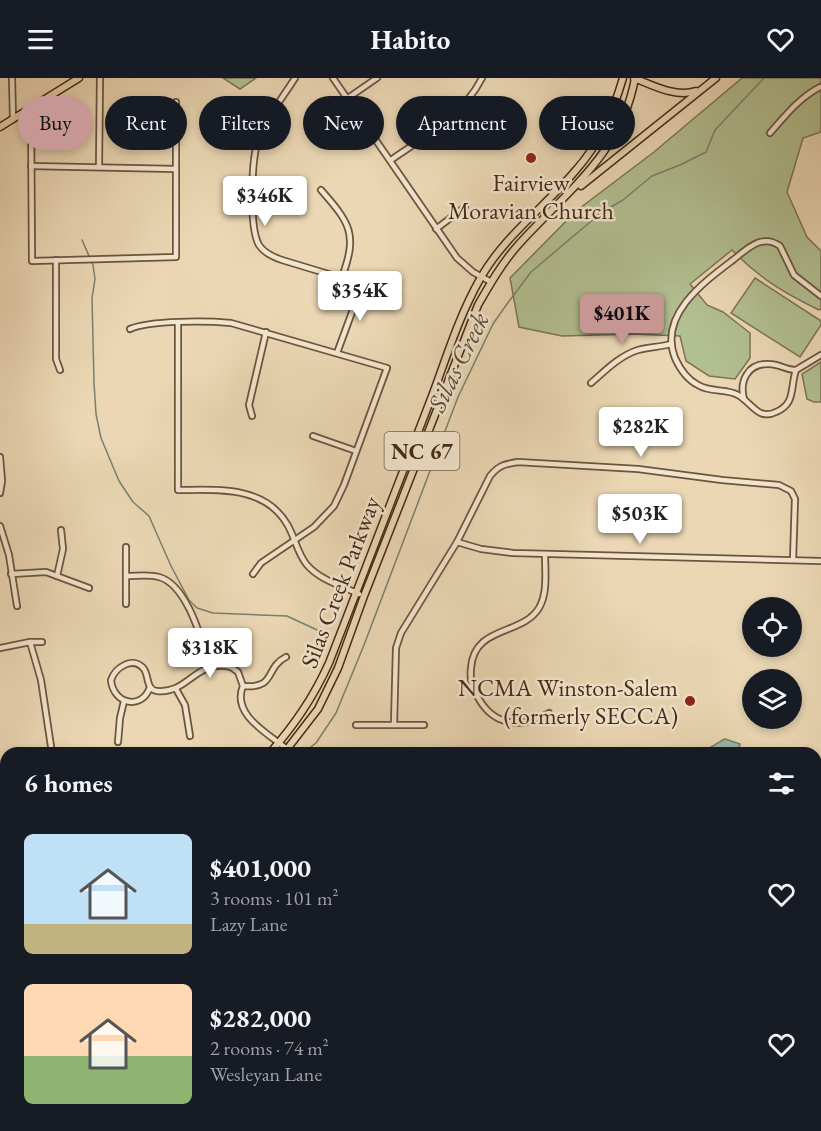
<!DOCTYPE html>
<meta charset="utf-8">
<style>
:root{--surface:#171b24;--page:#20242c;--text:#f1f3f6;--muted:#9ea1a6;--accent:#c59692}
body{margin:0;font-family:"EB Garamond",serif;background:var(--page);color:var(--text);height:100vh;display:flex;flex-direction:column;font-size:22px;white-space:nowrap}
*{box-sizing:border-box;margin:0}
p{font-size:20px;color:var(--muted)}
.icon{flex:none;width:33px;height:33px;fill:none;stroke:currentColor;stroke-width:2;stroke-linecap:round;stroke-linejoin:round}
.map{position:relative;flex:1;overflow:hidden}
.details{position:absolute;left:0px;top:669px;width:822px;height:384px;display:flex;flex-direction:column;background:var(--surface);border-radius:18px 18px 0 0;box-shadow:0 3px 9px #0003}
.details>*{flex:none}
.guide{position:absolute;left:18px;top:18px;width:786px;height:54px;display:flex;gap:12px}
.tools{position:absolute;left:742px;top:519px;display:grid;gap:12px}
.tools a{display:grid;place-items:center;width:60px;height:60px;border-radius:50%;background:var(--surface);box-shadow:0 3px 9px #0003;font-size:30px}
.price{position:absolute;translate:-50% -51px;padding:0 14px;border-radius:6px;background:#fff;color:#222;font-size:20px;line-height:39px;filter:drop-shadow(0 2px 3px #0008)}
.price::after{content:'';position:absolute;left:50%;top:36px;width:18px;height:14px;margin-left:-9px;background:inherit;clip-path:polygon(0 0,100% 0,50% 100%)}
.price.selected{background:var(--accent);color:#111}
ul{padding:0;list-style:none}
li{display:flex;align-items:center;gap:18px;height:150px;padding:0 24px}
li span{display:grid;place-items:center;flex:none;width:168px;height:120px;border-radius:9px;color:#555}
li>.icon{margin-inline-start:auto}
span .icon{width:72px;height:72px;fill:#fffc;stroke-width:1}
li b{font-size:26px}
h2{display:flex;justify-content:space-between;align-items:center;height:72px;padding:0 24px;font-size:26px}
.pill{padding:0 21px;border-radius:27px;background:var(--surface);box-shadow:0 3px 9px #0003;font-size:21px;line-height:54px}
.pill.selected{background:var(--accent);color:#111}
header{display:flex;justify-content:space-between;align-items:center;height:78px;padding:0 24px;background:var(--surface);font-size:27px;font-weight:700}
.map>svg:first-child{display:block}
.green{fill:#b2bf91;stroke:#7c7454;stroke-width:1.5}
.water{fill:#98baad;stroke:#778071;stroke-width:1.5}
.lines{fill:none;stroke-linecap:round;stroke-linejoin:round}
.stream{stroke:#778071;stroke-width:1.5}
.minor-casing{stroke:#6e543f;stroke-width:8}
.major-casing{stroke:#452818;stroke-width:9}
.minor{stroke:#f2e5ce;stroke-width:4.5}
.major{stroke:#ebd7b4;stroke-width:6}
.poi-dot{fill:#8f2418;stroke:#f2e5ce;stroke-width:2}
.labels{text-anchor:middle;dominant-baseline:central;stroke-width:5;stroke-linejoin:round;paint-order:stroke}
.shield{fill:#f2e5ce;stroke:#79614f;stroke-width:1.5}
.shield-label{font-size:22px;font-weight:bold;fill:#452818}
.poi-label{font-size:24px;fill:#452818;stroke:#f2e5ce}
.street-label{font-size:24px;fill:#452818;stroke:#f2e5ce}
.water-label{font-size:26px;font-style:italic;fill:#5a4c3d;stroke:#f2e5ce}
</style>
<header><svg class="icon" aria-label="menu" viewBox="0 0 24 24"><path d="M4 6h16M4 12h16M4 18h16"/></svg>Habito<svg class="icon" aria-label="heart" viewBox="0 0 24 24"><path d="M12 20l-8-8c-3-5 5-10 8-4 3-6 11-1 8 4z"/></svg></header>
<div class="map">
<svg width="821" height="1053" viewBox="0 0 821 1053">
<rect width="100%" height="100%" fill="#ebd7b4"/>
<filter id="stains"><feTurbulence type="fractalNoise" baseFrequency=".00333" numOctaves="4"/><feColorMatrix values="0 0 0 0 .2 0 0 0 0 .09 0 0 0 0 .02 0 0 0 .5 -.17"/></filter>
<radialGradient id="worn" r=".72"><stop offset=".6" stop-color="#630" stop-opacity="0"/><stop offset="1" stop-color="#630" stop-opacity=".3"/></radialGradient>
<g class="green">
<polygon points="223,0 256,0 240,11"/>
<path d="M742,0H821V54L803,60L787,114L807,159L821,173V231L819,232C784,215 759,200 732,172L690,206L707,227L723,234L750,255V280L735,301L709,298L686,283L680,258L634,256L562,258L519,249L510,200L576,133L654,74Z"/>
<polygon points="755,200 821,243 821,247 800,279 731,235"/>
<polygon points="821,284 821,324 814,324 807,321 802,296"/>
</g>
<path class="water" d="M725,661L740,666L738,675H643C668,662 682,678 704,672C712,670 718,664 725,661Z"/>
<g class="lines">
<g class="stream">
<polyline points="82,162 93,187 95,201 92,220 94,305 96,336 101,360 119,403 133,424 149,438 171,488 189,522 197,530 213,535 287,538 330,558"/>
<polyline points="303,675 316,665 336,635 364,567 458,319 493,246 507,226 531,194 602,134 623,122 652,98 680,87 706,74 715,52 764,0"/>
<polyline points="0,847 6,843"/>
<polyline points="589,1047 592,1053"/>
</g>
<g class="minor-casing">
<g id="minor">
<polyline points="12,0 13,41"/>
<path d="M295,0C283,19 267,39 259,60C251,79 249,150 259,167C264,175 273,179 282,182L398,217"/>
<polyline points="333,0 457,180 473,194 491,204"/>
<polyline points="348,20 377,0"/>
<polyline points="31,30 32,183 176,179 176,24"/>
<path d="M770,55C786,37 799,20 820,9"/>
<path d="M391,82C424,59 463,38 482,0"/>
<polyline points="31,88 176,91"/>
<polyline points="99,89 100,0"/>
<path d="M321,112C350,145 358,156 342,199"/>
<polyline points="436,151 465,129"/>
<polyline points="56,182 56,281 60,292"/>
<path d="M821,218L794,197L780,168C762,155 747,171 733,182C704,204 658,237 675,280C680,291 688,302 698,307C711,315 726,310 738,317C751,324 758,343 776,334C796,326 790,309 796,292L821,277"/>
<path d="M178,245V412C216,412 264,407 287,446C295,459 297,475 307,487C320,502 342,508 359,516"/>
<path d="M130,251C150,242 208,243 231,245L387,290L344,407L334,428L314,449L261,485L253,496"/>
<polyline points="337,275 362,207"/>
<path d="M591,305C605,293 619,278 638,272C649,269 660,269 671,266"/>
<path d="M744,321C739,303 748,285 769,286C779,286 786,292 796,292"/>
<polyline points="252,338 249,327 266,254"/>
<polyline points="313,358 356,373"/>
<polyline points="0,379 2,403 0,415"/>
<polyline points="0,448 9,477 17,528"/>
<polyline points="457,464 481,471 513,475 821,483"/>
<path d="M545,476C545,493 548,515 539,530C522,558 474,547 471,590C470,599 471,608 476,616C483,629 491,639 505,643C521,648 535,642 549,635"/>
<polyline points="11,496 46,494 89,510"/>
<polyline points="57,498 63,471 61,452"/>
<path d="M126,498C137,498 149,496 159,499C188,507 202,564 210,588"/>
<polyline points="126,526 126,469"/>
<polyline points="30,564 41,602 52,675"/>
<polyline points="0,570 30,564 42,564"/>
<path d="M243,608C277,611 264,590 286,579"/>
<path d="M150,609C142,633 113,626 111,602C115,590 133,577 144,591C149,598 146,612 157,613C189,616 195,581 231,589L238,594L243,608C231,637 269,656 287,671"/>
<polyline points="176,611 185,627 190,658"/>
<polyline points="356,647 424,647"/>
<path d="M394,647L396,570L401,555L457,464L490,398C499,387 505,386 518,384L638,391L722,402L779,407L791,413L795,421L793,482"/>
<polyline points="118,664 120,640 124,623"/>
<polyline points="0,751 6,751"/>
<polyline points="0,993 6,981"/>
<polyline points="123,1047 131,1053"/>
<polyline points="357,1047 357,1053"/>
<polyline points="463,1047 463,1053"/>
<polyline points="640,1047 641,1053"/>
<polyline points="760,1047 765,1053"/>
<polyline points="168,1053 171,1047"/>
<polyline points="269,1053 269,1047"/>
<polyline points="785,1053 785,1047"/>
</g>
</g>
<g class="major-casing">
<g id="major">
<path d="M634,0C652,7 676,20 696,13"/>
<polyline points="0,49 79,0"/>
<polyline points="581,108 716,0"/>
<path d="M270,675C295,646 313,620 329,585C364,496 398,407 432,318C447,278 459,238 480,201C504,158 545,129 576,92C600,65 613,34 623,0"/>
<path d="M284,675L318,631L338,590L364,518L478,227C490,206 502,185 519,166C566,114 622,75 635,0"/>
<polyline points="0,863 6,858"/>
<polyline points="0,874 6,869"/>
</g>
</g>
<use href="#minor" class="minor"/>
<use href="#major" class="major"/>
</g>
<g class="poi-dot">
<circle cx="531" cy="80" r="6"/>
<circle cx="690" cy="623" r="6"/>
</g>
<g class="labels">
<rect class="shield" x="384.5" y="354" width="75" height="38" rx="4.5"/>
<g class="shield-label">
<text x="422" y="373">NC 67</text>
</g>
<g class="poi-label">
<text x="531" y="104">Fairview<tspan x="531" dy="28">Moravian Church</tspan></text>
<text x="678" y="609" text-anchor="end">NCMA Winston-Salem<tspan x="678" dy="28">(formerly SECCA)</tspan></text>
</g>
<g class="street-label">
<text transform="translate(340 504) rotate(-69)">Silas Creek Parkway</text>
</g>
<g class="water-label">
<text transform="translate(458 284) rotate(-64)">Silas Creek</text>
</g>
</g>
<rect width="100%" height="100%" filter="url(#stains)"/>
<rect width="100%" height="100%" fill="url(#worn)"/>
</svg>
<div class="tools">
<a><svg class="icon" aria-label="locate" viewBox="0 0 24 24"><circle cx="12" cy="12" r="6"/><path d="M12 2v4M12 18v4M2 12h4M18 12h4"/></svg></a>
<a><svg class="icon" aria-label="layers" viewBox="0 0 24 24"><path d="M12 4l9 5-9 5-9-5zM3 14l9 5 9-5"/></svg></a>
</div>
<b class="price" style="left:265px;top:149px">$346K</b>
<b class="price" style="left:360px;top:244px">$354K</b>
<b class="price selected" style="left:622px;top:267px">$401K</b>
<b class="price" style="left:641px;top:380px">$282K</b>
<b class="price" style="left:640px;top:467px">$503K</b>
<b class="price" style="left:210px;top:601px">$318K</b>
<div class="guide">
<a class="pill selected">Buy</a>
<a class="pill">Rent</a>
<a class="pill">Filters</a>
<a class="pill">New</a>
<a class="pill">Apartment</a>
<a class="pill">House</a>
</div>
<section class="details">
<h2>6 homes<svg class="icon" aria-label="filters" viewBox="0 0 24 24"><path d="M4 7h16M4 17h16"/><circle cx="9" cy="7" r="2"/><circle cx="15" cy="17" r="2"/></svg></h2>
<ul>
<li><span style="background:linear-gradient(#bfe0f5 75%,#c2b280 0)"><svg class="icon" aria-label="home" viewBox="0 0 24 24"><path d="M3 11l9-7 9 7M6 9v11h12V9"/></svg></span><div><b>$401,000</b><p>3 rooms · 101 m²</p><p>Lazy Lane</p></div><svg class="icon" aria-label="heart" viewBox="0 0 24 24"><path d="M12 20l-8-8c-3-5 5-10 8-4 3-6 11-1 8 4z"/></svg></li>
<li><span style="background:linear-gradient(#ffd9b3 60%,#8fb573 0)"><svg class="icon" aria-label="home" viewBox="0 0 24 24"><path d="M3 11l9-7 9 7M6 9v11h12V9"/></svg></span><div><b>$282,000</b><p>2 rooms · 74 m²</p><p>Wesleyan Lane</p></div><svg class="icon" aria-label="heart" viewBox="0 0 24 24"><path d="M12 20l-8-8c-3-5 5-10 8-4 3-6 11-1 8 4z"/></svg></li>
</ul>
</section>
</div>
